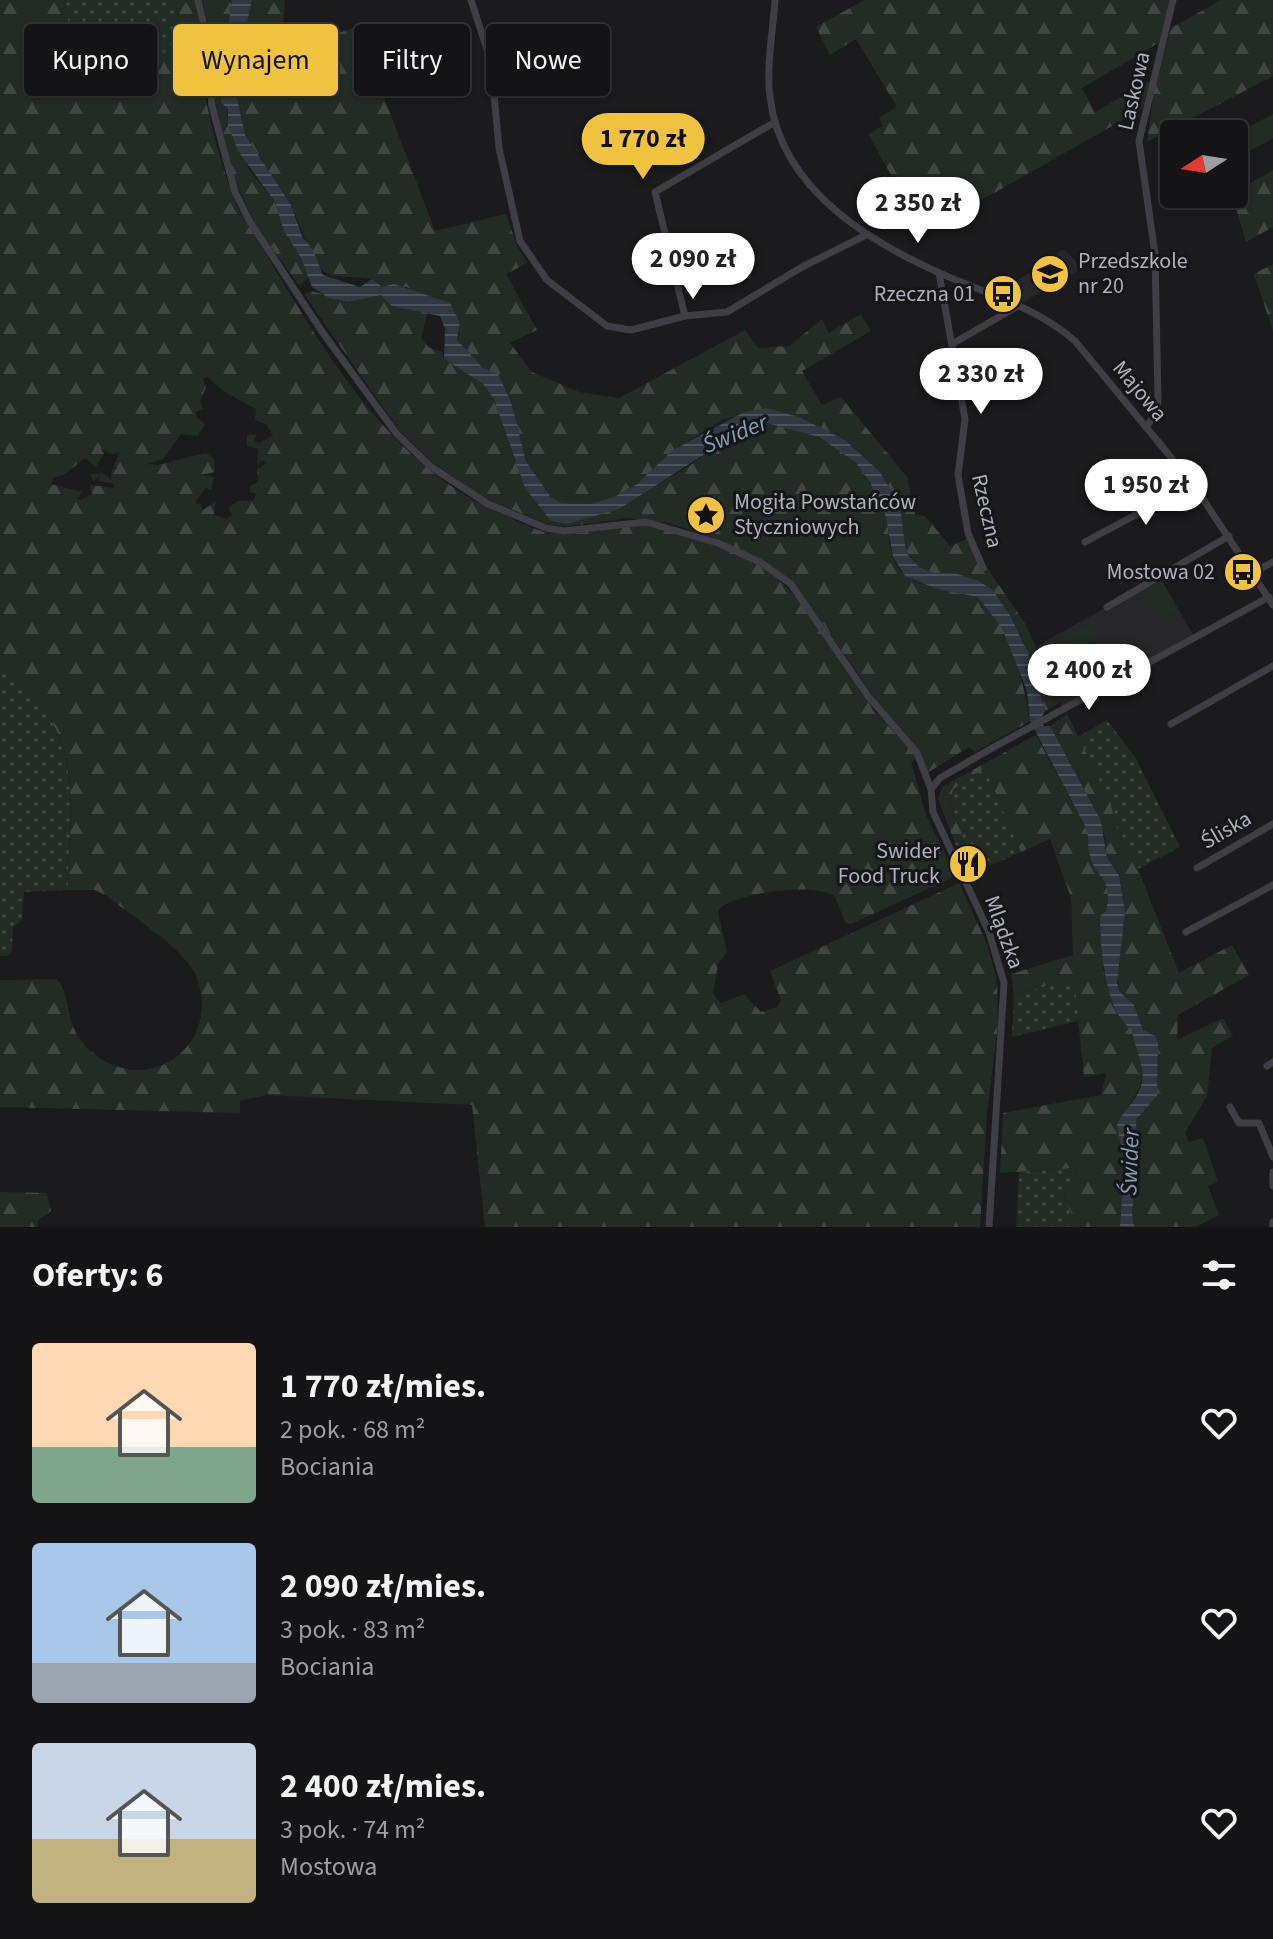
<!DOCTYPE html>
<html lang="pl">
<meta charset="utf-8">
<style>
:root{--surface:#141416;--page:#1d1d1f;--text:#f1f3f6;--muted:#9d9ea1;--line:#333335;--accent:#efc340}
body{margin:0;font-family:"Source Sans 3",sans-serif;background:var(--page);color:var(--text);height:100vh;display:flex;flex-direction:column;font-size:30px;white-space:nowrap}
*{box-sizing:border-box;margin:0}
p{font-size:26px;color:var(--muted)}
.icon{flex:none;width:44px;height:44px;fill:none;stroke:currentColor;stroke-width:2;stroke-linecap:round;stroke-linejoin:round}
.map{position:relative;height:1227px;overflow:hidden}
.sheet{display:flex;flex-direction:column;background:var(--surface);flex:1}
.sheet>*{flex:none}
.guide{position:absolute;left:24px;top:24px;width:800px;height:72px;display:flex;gap:16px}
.needle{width:52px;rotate:258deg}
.buttons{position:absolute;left:1160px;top:120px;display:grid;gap:16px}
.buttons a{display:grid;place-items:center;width:88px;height:88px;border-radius:8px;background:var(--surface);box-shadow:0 2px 6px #0004,0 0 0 2px var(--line);font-size:40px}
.price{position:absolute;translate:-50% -68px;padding:0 18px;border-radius:28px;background:#fff;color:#222;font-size:26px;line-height:52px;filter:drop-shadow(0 2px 4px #0008)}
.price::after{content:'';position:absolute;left:50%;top:48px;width:24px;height:18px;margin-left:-12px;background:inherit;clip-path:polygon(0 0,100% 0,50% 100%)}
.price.active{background:var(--accent);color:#111}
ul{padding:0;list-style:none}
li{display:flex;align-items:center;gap:24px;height:200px;padding:0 32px}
li span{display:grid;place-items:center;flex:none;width:224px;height:160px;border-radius:8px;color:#555}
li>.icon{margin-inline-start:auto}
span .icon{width:96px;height:96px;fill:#fffc;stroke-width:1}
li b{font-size:34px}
h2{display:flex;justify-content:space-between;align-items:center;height:96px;padding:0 32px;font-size:34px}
.tag{padding:0 28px;border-radius:8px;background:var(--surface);box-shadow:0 2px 6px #0004,0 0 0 2px var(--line);font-size:28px;line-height:72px}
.tag.active{background:var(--accent);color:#111}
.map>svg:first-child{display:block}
.built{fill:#27272a}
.grass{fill:url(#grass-dots)}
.forest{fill:url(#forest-firs);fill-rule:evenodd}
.park{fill:#222b24}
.water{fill:url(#water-rules)}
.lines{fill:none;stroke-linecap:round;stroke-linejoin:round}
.minor{stroke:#3e3e44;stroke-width:7}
.labels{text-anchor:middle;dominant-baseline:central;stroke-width:6;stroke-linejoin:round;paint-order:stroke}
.street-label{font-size:22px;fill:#aeb1bc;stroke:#161618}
.poi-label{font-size:22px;fill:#aeb1bc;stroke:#161618;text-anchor:end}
.water-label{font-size:24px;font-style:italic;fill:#869cb6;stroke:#161618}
</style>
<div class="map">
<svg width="1273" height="1227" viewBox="0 0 1273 1227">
<defs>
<pattern id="grass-dots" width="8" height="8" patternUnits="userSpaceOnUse" patternTransform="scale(2)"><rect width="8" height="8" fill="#222b24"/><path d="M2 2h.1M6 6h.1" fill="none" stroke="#404742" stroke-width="1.8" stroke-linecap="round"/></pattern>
<pattern id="forest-firs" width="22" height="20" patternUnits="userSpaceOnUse" patternTransform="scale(2)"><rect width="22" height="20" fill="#222b24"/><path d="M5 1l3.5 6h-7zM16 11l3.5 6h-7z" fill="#404742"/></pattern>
<pattern id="water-rules" width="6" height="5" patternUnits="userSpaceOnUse" patternTransform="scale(2)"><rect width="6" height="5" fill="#303841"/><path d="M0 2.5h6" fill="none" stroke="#4b525a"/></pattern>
</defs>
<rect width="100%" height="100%" fill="#1b1b1d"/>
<g class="built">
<polygon points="1063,249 1075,260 1079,270 1024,302 997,291 1046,264"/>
<polygon points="1160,577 1195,638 1063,709 1037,646"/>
</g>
<g class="grass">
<polygon points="65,0 175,0 188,89 78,99"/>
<path d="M0,663C16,681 36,699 50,719C80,762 68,840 68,890L24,892L22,920L13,927L12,950L8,956H0Z"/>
<polygon points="1107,720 1135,757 1180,847 1138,869 1115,824 1110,801 1076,738"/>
<polygon points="985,768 1021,852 968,875 955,843 963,837 950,805 953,789"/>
<polygon points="1074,978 1079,1021 1012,1037 1014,995"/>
<polygon points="1075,1168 1064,1198 1078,1227 1016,1227 1019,1172"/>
</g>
<g class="forest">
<path d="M0,0H65L74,69H81L83,82L105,79L103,60L182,50L175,0H196C203,28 200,54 203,82C208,118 224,177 239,210C310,323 375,460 504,515C518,521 533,530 549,533C574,538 601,527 626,525C668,522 723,545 758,565C806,593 832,652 864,696C879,717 898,736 915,755L916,759L911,762L926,815L956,876L851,924L845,922L835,897C818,881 729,893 718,911L727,952L718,964L713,994L721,1003L744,994L761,1012L777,1007L781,1000L770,971L959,883L987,944L997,980L998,1025L987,1113L980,1227H485L472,1105L267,1095L240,1101V1113L0,1107V980L56,979C76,996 57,1032 103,1060C159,1093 220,1039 197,978C185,948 132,917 107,896L95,890H68C68,837 81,765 50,719C36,699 16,681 0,663ZM208,377L223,391L256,409L255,420L267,425L273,436L259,443L254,441L257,434L247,435V446L258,449L257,466L262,460L267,463L257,469L258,482L250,486V492L257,494L253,501H238L228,508L232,515L227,519L214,515L215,502L203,510L201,504L195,503L206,487L211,490L214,477L200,475L215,472L214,459L206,453L158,465L147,464L163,459L181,434L198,436L205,424L196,417V412L204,409L200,402L206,387L203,379ZM100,448L111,454L120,453L113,467L117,469H112L111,479L103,473L90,474L93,481L100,476L98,481L114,484V488L90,485L92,494L80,500L77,499L82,492L51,484L53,478L65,474L85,458L96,467L104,453Z"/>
<polygon points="202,0 232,0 223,56 221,102 227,107 228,120 249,169 275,202 287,237 302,260 309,278 299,285 259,231 232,176 213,91 208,23"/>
<polygon points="252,0 285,0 281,55 357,26 435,231 506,214 517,246 527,263 506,274 537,330 510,343 532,372 579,392 619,398 745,330 758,348 789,346 822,319 829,333 861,314 871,331 802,371 822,405 841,397 907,477 915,514 925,516 950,546 967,539 1025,623 1061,702 1045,711 1030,659 992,589 977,580 954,573 933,573 919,567 908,555 905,545 900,505 880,472 845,440 799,417 767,408 722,420 674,450 637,484 616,496 591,504 561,503 550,496 526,461 511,402 498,375 483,368 457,340 460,332 436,298 418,295 407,287 381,287 372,279 329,275 317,266 291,205 245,135 237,98 242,46"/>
<polygon points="864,0 1169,0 1160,42 1082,88 1095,112 1150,81 1142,109 994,193 960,209 953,193 933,202 919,180 899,189 868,134 883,126 879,118 897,107 856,39 830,55 816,27"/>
<polygon points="1221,0 1273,0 1273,76 1147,142 1154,91 1171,28"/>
<polygon points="1273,114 1273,138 1234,160 1234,135"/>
<polygon points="1273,170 1273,227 1246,242 1232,194"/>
<polygon points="1273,264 1273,331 1254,274"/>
<path d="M312,291L349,302L381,295L405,308L428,311L421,338L428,347L442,352L444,359L483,384L494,399L525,488L552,521C592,506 639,495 676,474C701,460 720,439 746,427C776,414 836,441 856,464C869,479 880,498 886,517C890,532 888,556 899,569C918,591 947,586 972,594C1005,605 1026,691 1030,721L975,752L969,747L927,773L793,581L720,540L670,523L628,518L564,527L548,524L488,500L432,462L398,429L304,294Z"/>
<polygon points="1067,714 1110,801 1115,824 1138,869 1179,973 1232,945 1249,975 1178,1015 1177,1040 1223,1018 1233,1036 1212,1048 1207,1096 1185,1133 1189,1142 1203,1138 1218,1182 1208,1186 1219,1215 1195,1227 1134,1227 1132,1212 1138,1163 1136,1120 1157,1096 1158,1042 1143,1030 1129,1000 1120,992 1117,974 1125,912 1119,875 1107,858 1104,833 1050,726"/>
<path d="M1036,735L1085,826L1090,836L1089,852L1109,893L1100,937L1106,951L1103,970L1124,1023L1132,1029C1133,1041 1139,1048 1141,1060C1147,1088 1129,1102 1117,1125L1124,1163L1120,1227H1078L1064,1198L1074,1168L1000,1173L1003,1113L1101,1095L1106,1073L1084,1077L1074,978L1014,995L1011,974L1073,955L1071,898L1050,839L1021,852L985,768L953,789L950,805L963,837L955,843L938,799L942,787Z"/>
<polygon points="0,1192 47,1193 51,1211 38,1220 37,1227 0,1227"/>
</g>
<g class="park">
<polygon points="1161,580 1178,610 1161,619 1144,589"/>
<polygon points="1085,625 1097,648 1058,668 1046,646"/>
</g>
<path class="water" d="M232,0H252L242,46L237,98L245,135L291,205L302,236L313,250L323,275L360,287L372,279L382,287L394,284L450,303L460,323L457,340L483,368L498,374L511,402L526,461L550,496L561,503L591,504L616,496L637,484L673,450L744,412L767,408L799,417L845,440L880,472L900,505L905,545L908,555L919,567L933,573H954L977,580L992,589L1011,617L1030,659L1045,711L1041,718L1043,726H1050L1101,821L1107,858L1119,875L1125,912L1117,982L1120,992L1134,1005L1143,1030L1155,1036L1158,1042L1157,1096L1136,1120L1138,1163L1132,1212L1134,1227H1120L1124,1163L1117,1125C1122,1112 1133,1104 1138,1093C1150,1070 1134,1051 1132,1029C1105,1015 1100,944 1100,916L1105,912C1116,879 1094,879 1089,852C1087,842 1090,836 1085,826L1030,721L1027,691L1002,628L978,597L937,589L905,576L893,557L886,517L870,482L855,462L819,437L767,423L747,427L619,509L567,524L551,521L525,488L494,399L483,384L444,359L445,329L440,316L392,306L381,295L349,302L329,298L312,287L302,260L284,231L275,202L238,151L228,125V109L221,102V73Z"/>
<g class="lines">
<g class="minor">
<polyline points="198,0 206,34 212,106 235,192 250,222 323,333 396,433 430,466 488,504 546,528 564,531 646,522 718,543 760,562 791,584 868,696 917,753 931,789 933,812 989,932 1004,983 989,1227"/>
<polyline points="471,0 491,62 499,148 520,241 547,280 607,326 631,330 685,316 727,312 802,267 868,234"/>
<path d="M775,0C773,31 766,66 770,97C781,193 877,247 956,280C998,297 1041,311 1075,341L1193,484L1273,605"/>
<polyline points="939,273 965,419 958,475 968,533 983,568"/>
<polyline points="685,316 655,192 775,122"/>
<polyline points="952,344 1018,306"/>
<polyline points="1146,427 1156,414 1158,399 1155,254 1139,141 1173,0"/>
<polyline points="1085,542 1193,484"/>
<polyline points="1254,572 1273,562"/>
<polyline points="1107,607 1229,536"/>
<polyline points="1171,724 1273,666"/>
<polyline points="931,789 940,778 994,747 1269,597"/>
<polyline points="1197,868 1273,824"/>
<polyline points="1186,932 1273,885"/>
<polyline points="1267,1066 1273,1062"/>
<polyline points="1230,1107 1239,1123 1259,1123 1273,1157"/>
<polyline points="1273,1172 1273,1186"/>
<polyline points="1273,1227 1273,1222"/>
</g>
</g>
<defs>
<g id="school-disc" transform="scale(2)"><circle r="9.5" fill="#efc340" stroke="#161618"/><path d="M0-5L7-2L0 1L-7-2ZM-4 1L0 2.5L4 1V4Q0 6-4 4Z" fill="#111"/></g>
<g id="bus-disc" transform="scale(2)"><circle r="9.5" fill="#efc340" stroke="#161618"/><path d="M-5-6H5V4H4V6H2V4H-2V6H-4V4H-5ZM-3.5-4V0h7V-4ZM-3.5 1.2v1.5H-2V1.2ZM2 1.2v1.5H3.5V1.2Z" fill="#111"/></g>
<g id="sight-disc" transform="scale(2)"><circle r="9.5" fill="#efc340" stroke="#161618"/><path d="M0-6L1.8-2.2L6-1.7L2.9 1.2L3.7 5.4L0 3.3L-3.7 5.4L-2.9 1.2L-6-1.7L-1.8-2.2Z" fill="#111"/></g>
<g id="restaurant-disc" transform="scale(2)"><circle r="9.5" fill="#efc340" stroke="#161618"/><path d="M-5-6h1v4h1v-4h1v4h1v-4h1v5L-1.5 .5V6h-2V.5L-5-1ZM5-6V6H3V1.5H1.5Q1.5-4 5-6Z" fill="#111"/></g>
</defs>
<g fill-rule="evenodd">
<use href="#school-disc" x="1050" y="274"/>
<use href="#bus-disc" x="1003" y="294"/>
<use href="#sight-disc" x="706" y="515"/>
<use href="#bus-disc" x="1243" y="572"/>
<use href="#restaurant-disc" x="968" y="864"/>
</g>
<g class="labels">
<g class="street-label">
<text transform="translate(1134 91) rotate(-77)">Laskowa</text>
<text transform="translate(1140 391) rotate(50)">Majowa</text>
<text transform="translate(987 511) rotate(77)">Rzeczna</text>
<text transform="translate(1226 830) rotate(-30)">Śliska</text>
<text transform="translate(1004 932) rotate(70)">Mlądzka</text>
</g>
<g class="poi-label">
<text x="1078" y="261" text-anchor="start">Przedszkole<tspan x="1078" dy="25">nr 20</tspan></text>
<text x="975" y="294">Rzeczna 01</text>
<text x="734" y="502" text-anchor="start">Mogiła Powstańców<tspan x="734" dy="25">Styczniowych</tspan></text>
<text x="1215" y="572">Mostowa 02</text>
<text x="940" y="851">Swider<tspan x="940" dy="25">Food Truck</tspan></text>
</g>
<g class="water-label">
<text transform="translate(735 434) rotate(-22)">Świder</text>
<text transform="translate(1130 1162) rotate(-88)">Świder</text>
</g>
</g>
</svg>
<div class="buttons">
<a><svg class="needle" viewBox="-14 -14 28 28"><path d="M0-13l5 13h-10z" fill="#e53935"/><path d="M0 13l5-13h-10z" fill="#9d9ea1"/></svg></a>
</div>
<b class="price active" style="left:643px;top:181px">1 770 zł</b>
<b class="price" style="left:918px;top:245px">2 350 zł</b>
<b class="price" style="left:693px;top:301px">2 090 zł</b>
<b class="price" style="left:981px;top:416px">2 330 zł</b>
<b class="price" style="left:1146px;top:527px">1 950 zł</b>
<b class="price" style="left:1089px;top:712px">2 400 zł</b>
<div class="guide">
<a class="tag">Kupno</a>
<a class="tag active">Wynajem</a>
<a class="tag">Filtry</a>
<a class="tag">Nowe</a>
</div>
</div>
<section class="sheet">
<h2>Oferty: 6<svg class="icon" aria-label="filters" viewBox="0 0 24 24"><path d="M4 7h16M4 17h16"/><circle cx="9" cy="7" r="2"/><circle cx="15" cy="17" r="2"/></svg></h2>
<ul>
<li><span style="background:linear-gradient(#ffd9b3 65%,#7fa58c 0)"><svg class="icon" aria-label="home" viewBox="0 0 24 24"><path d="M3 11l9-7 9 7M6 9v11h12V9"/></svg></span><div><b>1 770 zł/mies.</b><p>2 pok. · 68 m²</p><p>Bociania</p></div><svg class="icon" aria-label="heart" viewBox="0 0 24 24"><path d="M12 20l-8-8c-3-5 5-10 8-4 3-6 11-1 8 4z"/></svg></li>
<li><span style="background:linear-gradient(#a9c7e8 75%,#9aa5b1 0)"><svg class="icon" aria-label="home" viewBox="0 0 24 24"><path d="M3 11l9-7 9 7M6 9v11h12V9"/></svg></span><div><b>2 090 zł/mies.</b><p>3 pok. · 83 m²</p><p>Bociania</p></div><svg class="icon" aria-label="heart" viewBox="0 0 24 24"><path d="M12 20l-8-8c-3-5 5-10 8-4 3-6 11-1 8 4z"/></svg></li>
<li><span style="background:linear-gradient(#c9d6e8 60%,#c2b280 0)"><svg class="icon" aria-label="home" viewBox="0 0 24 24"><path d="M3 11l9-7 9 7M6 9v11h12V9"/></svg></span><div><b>2 400 zł/mies.</b><p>3 pok. · 74 m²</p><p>Mostowa</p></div><svg class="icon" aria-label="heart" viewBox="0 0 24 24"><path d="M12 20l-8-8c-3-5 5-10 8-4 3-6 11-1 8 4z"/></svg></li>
</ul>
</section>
